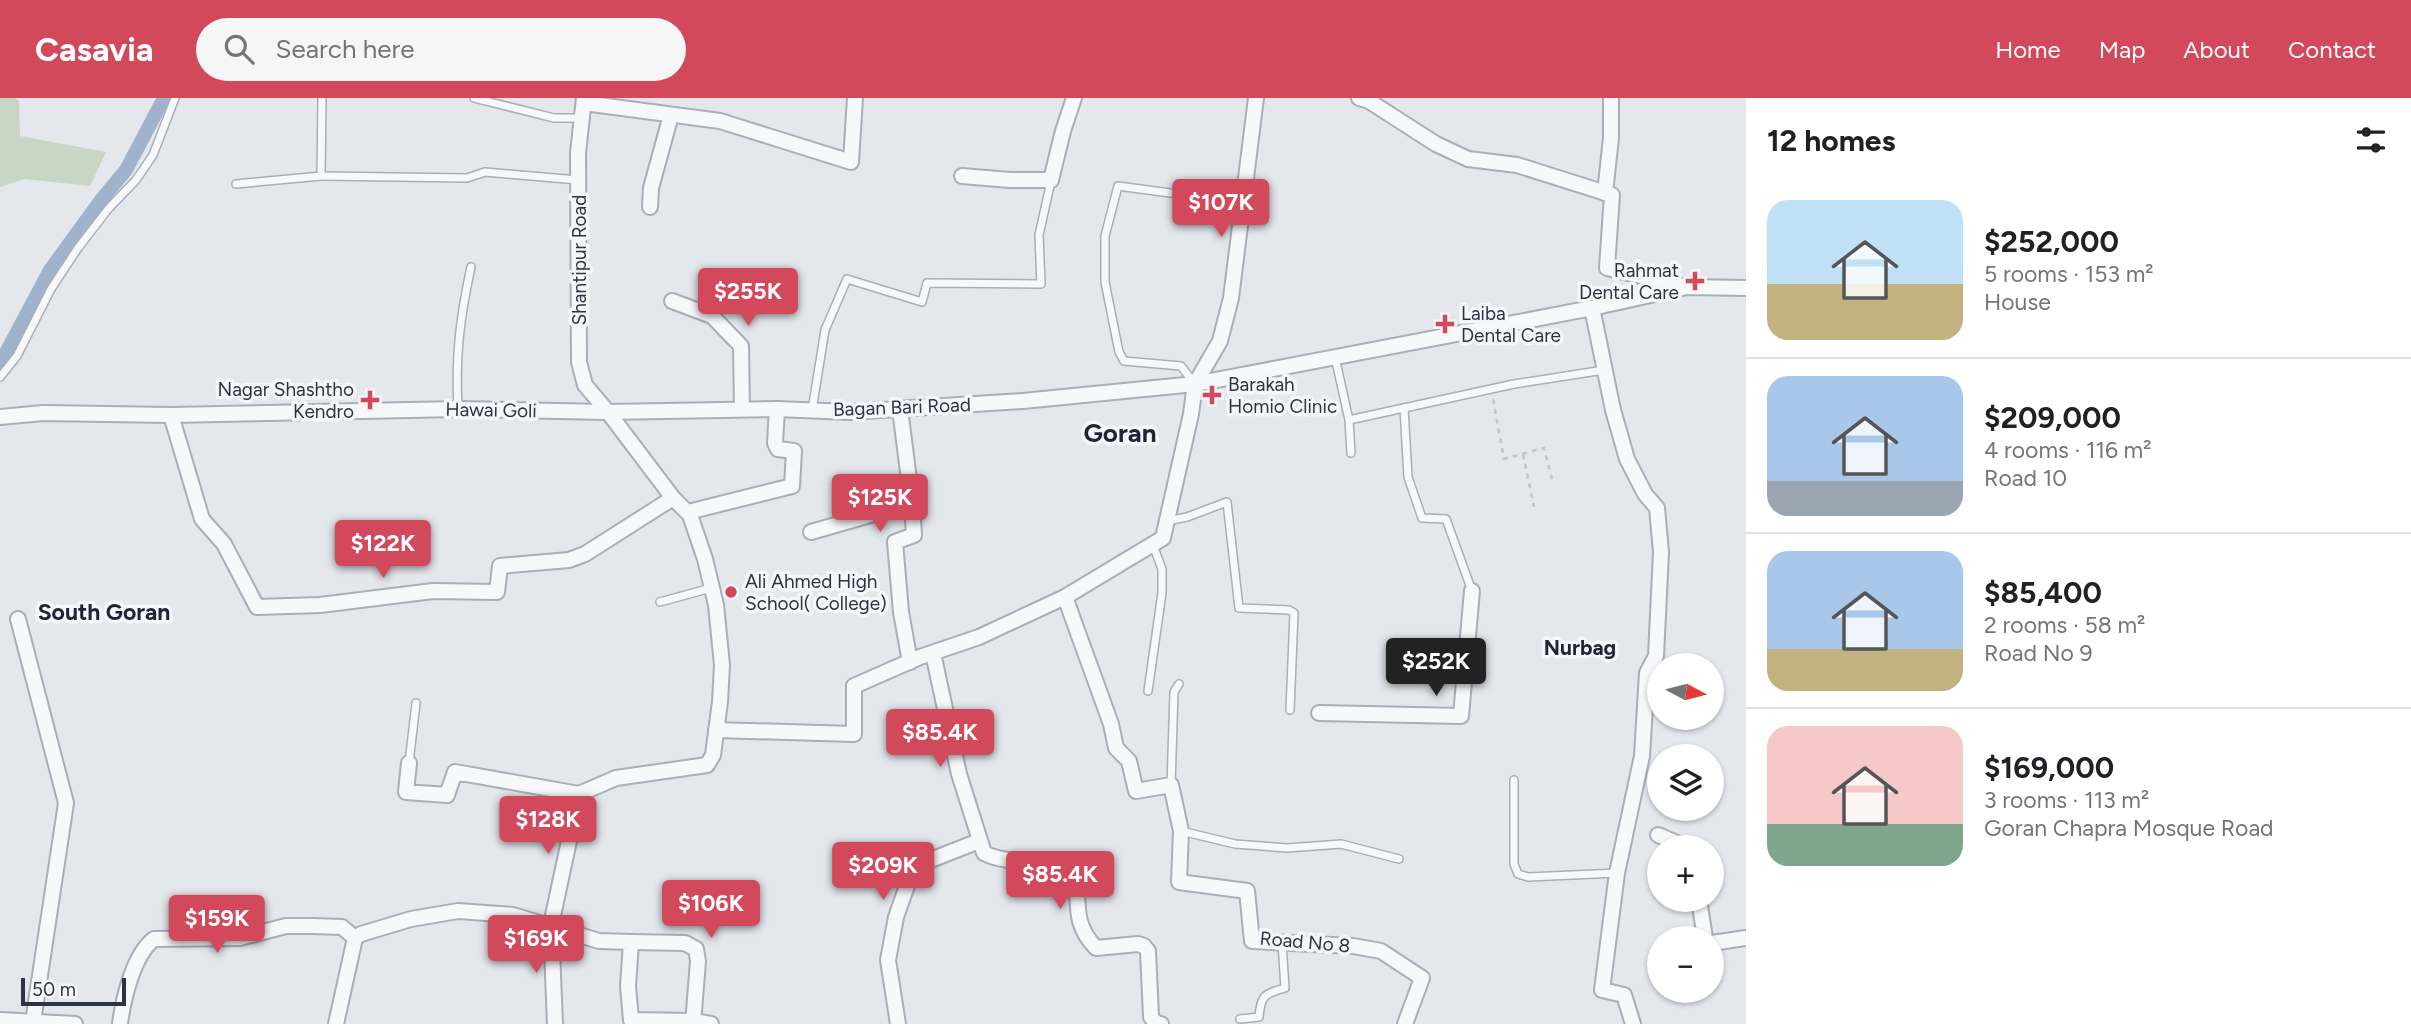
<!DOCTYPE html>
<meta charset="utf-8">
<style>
:root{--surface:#fff;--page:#f6f6f6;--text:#202124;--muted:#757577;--line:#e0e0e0;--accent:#d1495b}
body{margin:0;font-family:Figtree,sans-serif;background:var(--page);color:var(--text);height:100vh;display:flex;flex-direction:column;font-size:26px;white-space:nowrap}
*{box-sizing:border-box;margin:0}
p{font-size:23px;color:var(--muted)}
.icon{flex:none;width:38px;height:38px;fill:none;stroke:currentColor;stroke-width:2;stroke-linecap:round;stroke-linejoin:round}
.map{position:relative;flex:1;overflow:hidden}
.panel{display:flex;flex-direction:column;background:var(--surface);width:665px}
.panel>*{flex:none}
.needle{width:46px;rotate:97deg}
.controls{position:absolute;left:1647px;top:555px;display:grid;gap:14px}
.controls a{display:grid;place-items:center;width:77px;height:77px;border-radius:50%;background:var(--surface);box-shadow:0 2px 5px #0004;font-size:35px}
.scale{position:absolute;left:21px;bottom:18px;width:105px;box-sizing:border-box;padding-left:7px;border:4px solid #2b3445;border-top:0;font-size:19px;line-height:24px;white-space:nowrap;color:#2b3445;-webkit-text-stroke:5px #f4f6f9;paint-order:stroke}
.price{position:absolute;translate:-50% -60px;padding:0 16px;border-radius:7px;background:var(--accent);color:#fff;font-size:23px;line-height:46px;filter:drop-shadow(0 2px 4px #0008)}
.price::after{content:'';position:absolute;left:50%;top:42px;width:21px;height:16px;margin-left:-10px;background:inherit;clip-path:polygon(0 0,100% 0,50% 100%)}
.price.active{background:#222;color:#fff}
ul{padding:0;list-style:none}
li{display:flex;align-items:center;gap:21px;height:175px;padding:0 21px}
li+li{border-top:2px solid var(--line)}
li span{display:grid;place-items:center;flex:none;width:196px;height:140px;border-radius:21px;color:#555}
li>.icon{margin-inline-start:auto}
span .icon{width:84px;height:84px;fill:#fffc;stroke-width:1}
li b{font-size:30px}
h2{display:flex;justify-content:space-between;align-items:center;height:84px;padding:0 21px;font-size:30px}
header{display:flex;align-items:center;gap:42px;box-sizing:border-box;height:98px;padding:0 35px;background:var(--accent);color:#fff}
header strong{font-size:33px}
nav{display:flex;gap:38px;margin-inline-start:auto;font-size:24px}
.search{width:490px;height:63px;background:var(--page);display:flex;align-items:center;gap:18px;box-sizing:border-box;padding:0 24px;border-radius:38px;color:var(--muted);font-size:26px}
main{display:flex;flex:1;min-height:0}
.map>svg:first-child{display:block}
.green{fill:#c9d6c5}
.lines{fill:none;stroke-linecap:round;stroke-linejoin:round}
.canal{stroke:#9fb4cc;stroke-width:14}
.service-casing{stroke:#a9aeb7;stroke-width:10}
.minor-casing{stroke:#a9aeb7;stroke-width:18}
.path{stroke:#c2c5cb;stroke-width:2.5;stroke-dasharray:5 5;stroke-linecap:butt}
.service{stroke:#f7f8fa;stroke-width:7}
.minor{stroke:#f7f8fa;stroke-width:14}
.poi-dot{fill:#d1495b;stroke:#f4f6f9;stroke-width:2.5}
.labels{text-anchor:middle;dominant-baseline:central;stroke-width:7;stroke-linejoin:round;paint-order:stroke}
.street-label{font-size:19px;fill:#2b3445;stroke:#f4f6f9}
.poi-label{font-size:19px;fill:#2b3445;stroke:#f4f6f9;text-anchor:start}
.neighbourhood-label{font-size:21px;font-weight:bold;fill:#1d2536;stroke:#f4f6f9}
.quarter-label{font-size:23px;font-weight:bold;fill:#1d2536;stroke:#f4f6f9}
.district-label{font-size:26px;font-weight:bold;fill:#1d2536;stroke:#f4f6f9}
</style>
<header>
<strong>Casavia</strong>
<div class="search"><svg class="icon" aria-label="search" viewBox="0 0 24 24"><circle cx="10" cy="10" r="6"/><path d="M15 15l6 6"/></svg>Search here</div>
<nav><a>Home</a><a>Map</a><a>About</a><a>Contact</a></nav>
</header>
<main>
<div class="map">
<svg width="1746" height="926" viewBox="0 0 1746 926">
<rect width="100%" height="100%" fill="#e4e7ec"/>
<polygon class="green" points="0,0 15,0 19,3 20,38 106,54 90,88 24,81 0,89"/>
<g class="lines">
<polyline class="canal" points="0,266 50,172 101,102 126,72 164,0"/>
<g class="service-casing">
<g id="service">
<polyline points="474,0 554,20 582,20"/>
<polyline points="321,78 467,80 485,74 578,82"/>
<polyline points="236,86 321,78 322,0"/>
<polyline points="1170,95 1118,88 1105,138 1105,184 1119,254 1124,263 1181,268 1194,285"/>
<polyline points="1335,259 1349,322 1351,355"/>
<polyline points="0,279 17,258 51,191 78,150 109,110 136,82 153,57 175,0"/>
<polyline points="1404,310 1408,379 1422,420 1446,421 1472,493"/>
<path d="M458,311C455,259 460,220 471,169"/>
<polyline points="812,312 825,232 847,181 922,204 927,185 1041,186 1039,137 1051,83"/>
<polyline points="1349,322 1514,286 1604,272"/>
<polyline points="1167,423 1187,419 1227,404 1239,510 1289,512 1294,515 1290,612"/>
<polyline points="660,504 711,490"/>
<polyline points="1148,593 1162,495 1162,471 1153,447"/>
<polyline points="409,665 416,605"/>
<polyline points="1514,682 1514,766 1518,776 1528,779 1617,775"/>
<polyline points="1171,687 1174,594 1179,586"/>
<polyline points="1181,733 1235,746 1287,750 1341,746 1399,761"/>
<path d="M1240,921L1259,919C1261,897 1264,896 1285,890L1282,845"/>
</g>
</g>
<g class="minor-casing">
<g id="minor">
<polyline points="1359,0 1369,3 1436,46 1468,61 1517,67 1612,97 1607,170 1683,188"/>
<polyline points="584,5 720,23 851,64 855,0"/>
<polyline points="962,78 1010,82 1051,82 1063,33 1074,0"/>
<polyline points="1605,95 1611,40 1611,0"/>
<polyline points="650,109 651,90 671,17"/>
<polyline points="672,203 712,218 741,248 742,311"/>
<polyline points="1592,210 1613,312 1627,361 1645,396 1657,410 1661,454 1656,558 1647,575 1642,658 1617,775 1602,892 1624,897 1633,926"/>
<polyline points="900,311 912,405 914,437 895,444 901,514 910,564"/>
<polyline points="171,317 202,421 224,446 257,509 320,507 433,493 497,494 500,468 569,462 585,456 673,400"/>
<polyline points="0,319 43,315 171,317 458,311 608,314 777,311 850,314 1023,303 1195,286 1592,210 1687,189 1746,190"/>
<polyline points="688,414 792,388 794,353 778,351 775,345 777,311"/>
<polyline points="811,434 912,405"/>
<polyline points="1065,499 1111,626 1116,650 1129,663 1136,693 1171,687 1181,733 1179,784 1247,793 1252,843 1353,848 1381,853 1422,880 1405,926"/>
<polyline points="18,521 66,705 33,924"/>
<path d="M933,555L959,676L984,755C1011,769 1045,758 1074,767C1082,800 1069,822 1096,850L1138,846L1144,848L1148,853L1151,919L1156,925L1161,926"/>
<polyline points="1319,615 1461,618 1472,493"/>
<polyline points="716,632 854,636 854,588 920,559 979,539 1065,499 1163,440 1191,316 1195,286 1220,243 1231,200 1256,0"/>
<polyline points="409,665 406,694 447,697 455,674 579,696 616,680 707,667 713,657 720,604 722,567 716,507 705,461 690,417 673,400 608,314 585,287 579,264 578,55 584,0"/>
<polyline points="1658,737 1686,749"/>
<polyline points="1699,802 1705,840"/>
<polyline points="631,844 685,845 696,851 698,863 693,926"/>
<polyline points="1712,845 1746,840"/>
<polyline points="0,922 75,926"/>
<path d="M120,926C123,902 133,857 154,841L240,840L286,828H312L342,829L355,840"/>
<polyline points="336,926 355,840 361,836 411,821 458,813 513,817 599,843 631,844 628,888 631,922 693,923 711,926"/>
<polyline points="555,926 551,827 579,696"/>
<polyline points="898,926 888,862 896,819 908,785 923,765 979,743"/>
</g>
</g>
<g class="path">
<polyline points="1493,301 1504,361 1544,350 1552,381"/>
<polyline points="1523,356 1534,409"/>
</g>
<use href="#service" class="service"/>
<use href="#minor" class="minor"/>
</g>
<g class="poi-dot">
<path d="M1691.5 172.5h7v7h7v7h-7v7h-7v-7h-7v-7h7z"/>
<path d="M1441.5 215.5h7v7h7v7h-7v7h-7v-7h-7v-7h7z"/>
<path d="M1208.5 286.5h7v7h7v7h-7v7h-7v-7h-7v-7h7z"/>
<path d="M366.5 291.5h7v7h7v7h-7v7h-7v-7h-7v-7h7z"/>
<circle cx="731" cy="494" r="7"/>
</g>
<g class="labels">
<g class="street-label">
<text transform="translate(579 162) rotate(-90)">Shantipur Road</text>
<text transform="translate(902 309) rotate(-2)">Bagan Bari Road</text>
<text transform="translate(491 312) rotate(1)">Hawai Goli</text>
<text transform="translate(1305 844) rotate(5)">Road No 8</text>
</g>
<g class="poi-label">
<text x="1679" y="172" text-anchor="end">Rahmat<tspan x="1679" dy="22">Dental Care</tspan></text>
<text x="1461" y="215">Laiba<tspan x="1461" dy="22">Dental Care</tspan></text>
<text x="1228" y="286">Barakah<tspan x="1228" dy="22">Homio Clinic</tspan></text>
<text x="354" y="291" text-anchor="end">Nagar Shashtho<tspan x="354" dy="22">Kendro</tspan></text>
<text x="745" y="483">Ali Ahmed High<tspan x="745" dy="22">School( College)</tspan></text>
</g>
<g class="neighbourhood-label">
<text x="1580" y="549">Nurbag</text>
</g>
<g class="quarter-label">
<text x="104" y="514">South Goran</text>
</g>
<g class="district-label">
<text x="1120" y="335">Goran</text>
</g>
</g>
</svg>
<div class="controls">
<a><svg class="needle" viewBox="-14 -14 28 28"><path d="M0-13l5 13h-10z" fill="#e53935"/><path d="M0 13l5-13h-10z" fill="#757577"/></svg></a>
<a><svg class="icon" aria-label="layers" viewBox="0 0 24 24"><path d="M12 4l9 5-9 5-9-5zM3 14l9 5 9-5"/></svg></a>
<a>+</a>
<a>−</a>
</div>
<div class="scale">50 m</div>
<b class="price" style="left:1221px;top:141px">$107K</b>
<b class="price" style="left:748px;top:230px">$255K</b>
<b class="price" style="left:880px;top:436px">$125K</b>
<b class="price" style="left:383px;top:482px">$122K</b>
<b class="price active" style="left:1436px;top:600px">$252K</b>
<b class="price" style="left:940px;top:671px">$85.4K</b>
<b class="price" style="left:548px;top:758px">$128K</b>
<b class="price" style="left:883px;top:804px">$209K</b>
<b class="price" style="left:1060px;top:813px">$85.4K</b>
<b class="price" style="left:711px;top:842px">$106K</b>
<b class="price" style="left:217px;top:857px">$159K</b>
<b class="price" style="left:536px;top:877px">$169K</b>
</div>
<section class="panel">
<h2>12 homes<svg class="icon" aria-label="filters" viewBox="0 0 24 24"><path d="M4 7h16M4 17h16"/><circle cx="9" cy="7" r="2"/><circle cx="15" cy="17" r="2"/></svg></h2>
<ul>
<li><span style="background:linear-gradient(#bfe0f5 60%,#c2b280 0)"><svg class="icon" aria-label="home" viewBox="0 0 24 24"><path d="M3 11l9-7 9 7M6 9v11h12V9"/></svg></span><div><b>$252,000</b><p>5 rooms · 153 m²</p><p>House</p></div></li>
<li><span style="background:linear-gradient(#a9c7e8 75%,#9aa5b1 0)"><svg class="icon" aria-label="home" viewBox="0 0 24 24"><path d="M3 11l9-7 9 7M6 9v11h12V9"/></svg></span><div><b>$209,000</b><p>4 rooms · 116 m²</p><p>Road 10</p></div></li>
<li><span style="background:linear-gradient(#a9c7e8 70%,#c2b280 0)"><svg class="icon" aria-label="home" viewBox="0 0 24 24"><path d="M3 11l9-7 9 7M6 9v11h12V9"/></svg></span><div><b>$85,400</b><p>2 rooms · 58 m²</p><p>Road No 9</p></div></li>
<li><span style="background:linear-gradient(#f6c9c9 70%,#7fa58c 0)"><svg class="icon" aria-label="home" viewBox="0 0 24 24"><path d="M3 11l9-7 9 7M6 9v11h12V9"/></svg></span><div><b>$169,000</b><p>3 rooms · 113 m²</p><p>Goran Chapra Mosque Road</p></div></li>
</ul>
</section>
</main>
